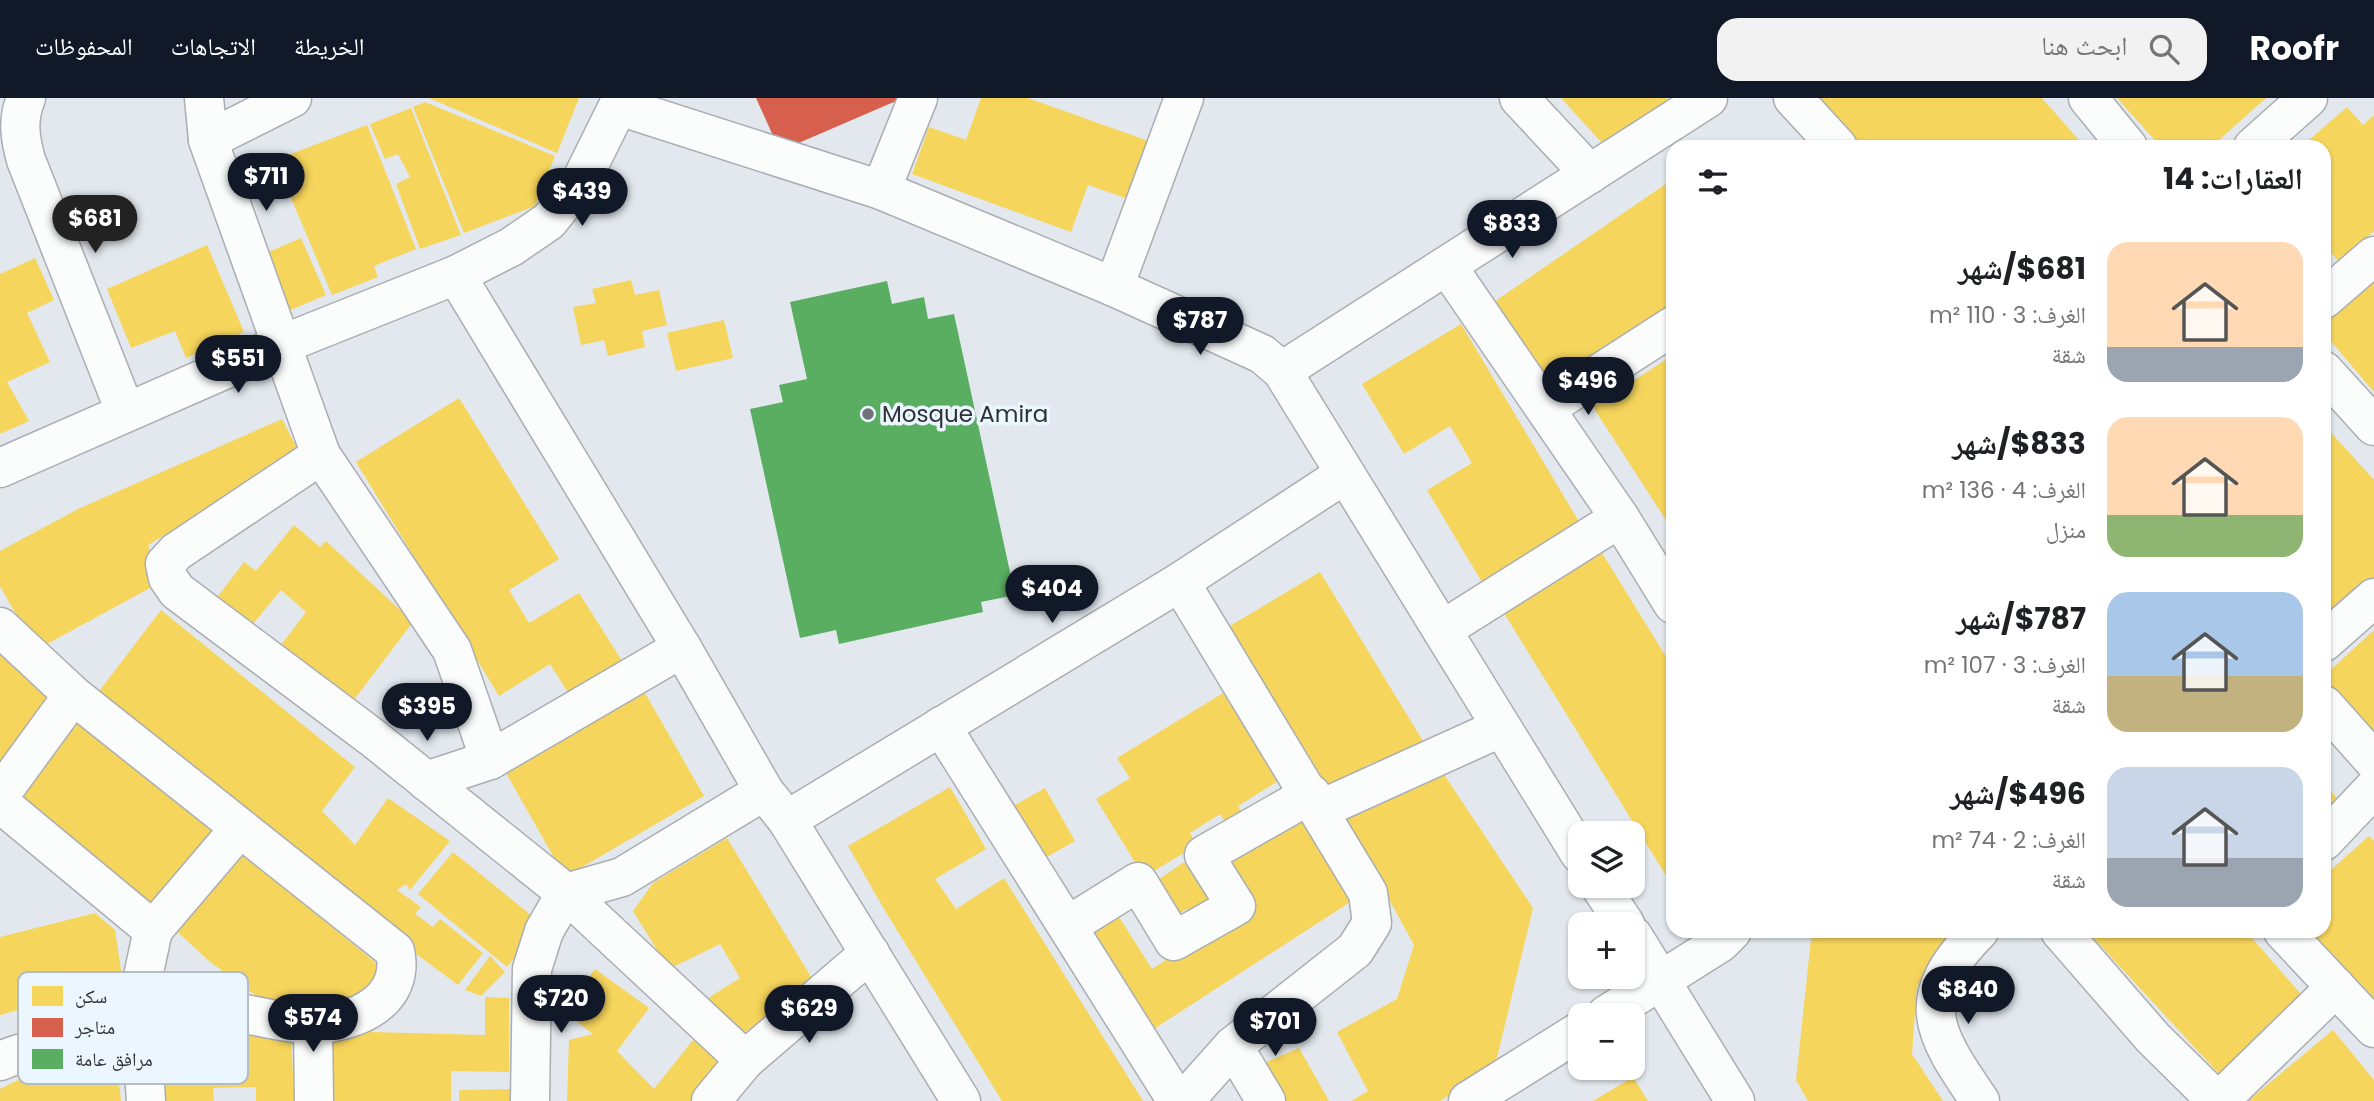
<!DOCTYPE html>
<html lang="ar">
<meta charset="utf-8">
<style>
:root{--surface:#fff;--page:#f2f2f2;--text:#202124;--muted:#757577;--accent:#111827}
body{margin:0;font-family:Poppins,"Noto Naskh Arabic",sans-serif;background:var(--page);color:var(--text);direction:rtl;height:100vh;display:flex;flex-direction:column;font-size:26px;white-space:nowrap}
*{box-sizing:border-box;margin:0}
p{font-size:23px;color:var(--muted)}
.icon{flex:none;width:38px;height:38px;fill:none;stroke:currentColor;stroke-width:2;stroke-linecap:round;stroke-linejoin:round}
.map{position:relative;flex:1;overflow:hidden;direction:ltr}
.drawer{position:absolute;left:1666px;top:42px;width:665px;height:798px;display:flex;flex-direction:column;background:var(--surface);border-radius:21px;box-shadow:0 2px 5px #0004;direction:rtl}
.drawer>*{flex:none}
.tools{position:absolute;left:1568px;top:723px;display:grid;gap:14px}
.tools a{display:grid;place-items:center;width:77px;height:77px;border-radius:14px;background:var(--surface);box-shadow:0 2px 5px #0004;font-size:35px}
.price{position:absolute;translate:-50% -60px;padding:0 16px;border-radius:24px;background:var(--accent);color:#fff;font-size:23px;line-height:46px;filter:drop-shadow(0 2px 4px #0008)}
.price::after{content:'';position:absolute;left:50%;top:42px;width:21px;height:16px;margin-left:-10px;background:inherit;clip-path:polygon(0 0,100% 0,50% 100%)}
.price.current{background:#222;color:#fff}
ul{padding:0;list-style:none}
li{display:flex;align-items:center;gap:21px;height:175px;padding:0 28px}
li span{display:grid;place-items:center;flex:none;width:196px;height:140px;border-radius:21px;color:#555}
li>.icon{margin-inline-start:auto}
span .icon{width:84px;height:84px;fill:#fffc;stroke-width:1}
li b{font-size:30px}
h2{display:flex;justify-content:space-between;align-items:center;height:84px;padding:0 28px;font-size:30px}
header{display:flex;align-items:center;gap:42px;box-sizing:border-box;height:98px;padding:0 35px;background:var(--accent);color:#fff}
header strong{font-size:33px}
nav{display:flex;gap:38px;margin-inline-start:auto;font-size:24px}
.search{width:490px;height:63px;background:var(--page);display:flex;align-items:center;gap:18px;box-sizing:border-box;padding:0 24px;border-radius:21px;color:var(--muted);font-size:26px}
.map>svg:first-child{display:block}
.homes{fill:#f6d55c}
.shops{fill:#d6604d}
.public{fill:#5aae61}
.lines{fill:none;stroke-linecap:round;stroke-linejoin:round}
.minor-casing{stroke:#aaaeb2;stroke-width:41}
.minor{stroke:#fbfcfc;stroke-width:38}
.poi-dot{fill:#6e7276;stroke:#ecf6ff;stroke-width:2.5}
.labels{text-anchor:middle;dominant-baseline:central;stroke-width:7;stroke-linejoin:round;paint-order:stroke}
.poi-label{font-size:23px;fill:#2f3236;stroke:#ecf6ff;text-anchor:start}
.key{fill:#ecf6ff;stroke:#b3bbc3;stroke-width:2}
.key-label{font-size:19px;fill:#2f3236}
</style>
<header>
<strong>Roofr</strong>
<div class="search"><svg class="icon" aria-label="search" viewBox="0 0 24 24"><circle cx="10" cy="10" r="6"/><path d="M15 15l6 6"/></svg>ابحث هنا</div>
<nav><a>الخريطة</a><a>الاتجاهات</a><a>المحفوظات</a></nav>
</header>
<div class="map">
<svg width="2374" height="1003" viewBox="0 0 2374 1003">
<rect width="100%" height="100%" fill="#e2e8ed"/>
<g class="homes">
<polygon points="429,0 579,0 557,55"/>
<polygon points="981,0 1028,0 1154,45 1134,103 1088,87 1071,134 912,76 929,29 966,42"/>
<polygon points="1561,0 1666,0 1677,12 1614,58"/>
<polygon points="1811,0 2042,0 2085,49 1855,49"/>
<polygon points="2117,0 2266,0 2211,49 2161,49"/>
<polygon points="425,4 555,58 535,108 464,135 413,9"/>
<polygon points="2347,9 2363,27 2374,17 2374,133 2339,164 2324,146 2324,49 2301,49"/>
<polygon points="411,10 461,137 420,151 396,86 410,79 398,56 385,61 370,26"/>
<polygon points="367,27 416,151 374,168 378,179 332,197 275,62"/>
<polygon points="1673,81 1673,216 1551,300 1488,208"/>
<polygon points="301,140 326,197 288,213 264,156"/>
<polygon points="207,147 244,234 186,260 175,233 131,250 107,191"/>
<polygon points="35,160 54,202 27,215 50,264 7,284 29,323 0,336 0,176"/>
<polygon points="2374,178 2374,294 2324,235 2324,221"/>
<polygon points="631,182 635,197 659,192 667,227 642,233 645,249 608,258 604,242 581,247 573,209 596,205 592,191"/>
<polygon points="724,222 733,260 676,273 667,235"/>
<polygon points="1461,226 1584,432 1486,491 1427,392 1472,365 1450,328 1404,356 1362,286"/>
<polygon points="1673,257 1673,433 1593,309"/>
<polygon points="459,300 559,461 509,492 529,525 579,495 624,566 571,599 550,566 499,598 356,364"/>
<polygon points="282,321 301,358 148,447 163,483 36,552 0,488 0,453 78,411"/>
<polygon points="2324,327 2374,382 2374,485 2324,533"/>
<polygon points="294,427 320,449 326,443 413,524 347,611 275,555 306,514 281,492 248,532 212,506 244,464 256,473"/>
<polygon points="1602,455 1673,570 1673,789 1504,515"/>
<polygon points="1320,474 1426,648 1378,678 1371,665 1326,692 1228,529"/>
<polygon points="161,512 355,669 322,713 355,747 388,700 450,743 410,792 406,786 397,792 421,809 415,816 433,829 440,821 483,855 458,887 396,841 97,596"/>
<polygon points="2374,532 2374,647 2324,591 2324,578"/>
<polygon points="0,551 59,600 0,677"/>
<polygon points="645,595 704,698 565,779 506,675"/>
<polygon points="1223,595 1278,683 1238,708 1247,724 1231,734 1220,716 1190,735 1197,747 1144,779 1096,701 1130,680 1117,660"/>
<polygon points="78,622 220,739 155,818 12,702"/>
<polygon points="1443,675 1533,810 1495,968 1440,1003 1351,1003 1368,993 1337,934 1397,901 1414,847 1345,721"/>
<polygon points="2324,686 2347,710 2324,732"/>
<polygon points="950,689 986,751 935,781 956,811 1004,780 1143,1003 1002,1003 884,811 848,748"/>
<polygon points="1045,690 1075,743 1038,764 1008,711"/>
<polygon points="1298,707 1358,799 1143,938 1082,842 1119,819 1152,871 1251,806 1220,758"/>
<polygon points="2369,738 2374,743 2374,917 2299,833 2324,833 2324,778"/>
<polygon points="727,740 816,887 739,938 705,902 740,880 720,846 669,871 633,813 653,785"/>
<polygon points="237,751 382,870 345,913 278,914 209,863 169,826"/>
<polygon points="453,754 542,826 507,869 418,796"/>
<polygon points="1184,764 1214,810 1194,823 1186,811 1174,820 1152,786"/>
<polygon points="95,815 115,832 124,892 121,929 75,935 60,900 0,917 0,839"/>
<polygon points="1818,833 1967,833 1917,888 1912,956 1943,1003 1808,1003 1796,982 1811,841"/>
<polygon points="2087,833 2246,833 2306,902 2222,979"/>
<polygon points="490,858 505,874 481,898 465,892"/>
<polygon points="595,871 649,910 617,953 654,991 693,942 725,968 697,1003 567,1003 569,942 593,936 563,913"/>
<polygon points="485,899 509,900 509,974 451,973 451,1003 334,1003 330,928 372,926 372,934 485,937"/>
<polygon points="291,932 294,1003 256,1003 256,989 213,990 214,1003 166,1003 163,938"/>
<polygon points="2333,932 2374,982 2374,1003 2248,1003"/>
<polygon points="1299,950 1329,1003 1286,1003 1262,966"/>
<polygon points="117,968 121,1003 0,1003 0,991 26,978"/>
<polygon points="1633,979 1648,1003 1593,1003"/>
<polygon points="516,991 516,1003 459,1003 459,992"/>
</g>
<polygon class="shops" points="756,0 903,0 780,53"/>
<polygon class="public" points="887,183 892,206 924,199 928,221 954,216 1015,497 981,504 983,514 839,546 836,532 800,540 750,311 783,304 779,287 807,281 790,204"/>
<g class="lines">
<g class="minor-casing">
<g id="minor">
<path d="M26,0C17,22 20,40 26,62L125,313"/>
<polyline points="204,0 208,42"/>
<polyline points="292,0 208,42 321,357 452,552 490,662"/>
<polyline points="1519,0 1590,76"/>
<polyline points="1793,0 1838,49"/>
<polyline points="2088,0 2128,49"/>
<polyline points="619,8 881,92 1114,189 1262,256 1282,273 1580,756"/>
<polyline points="2253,49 2308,0"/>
<polyline points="881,92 918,0"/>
<polyline points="1447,168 1620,420 1673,506"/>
<polyline points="456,177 682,550 764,693 787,722 961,1003"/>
<polyline points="1114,189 1184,0"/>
<polyline points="2324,201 2374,158"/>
<polyline points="1282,273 1708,0"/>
<polyline points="2324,273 2374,328"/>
<polyline points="1546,310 1673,228"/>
<polyline points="321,357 176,454 165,466 168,480 177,493 373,640 566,795 745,962"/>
<polyline points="0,370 283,246 456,177 511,149 549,123 581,83 622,0"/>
<polyline points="1180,484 1368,795 1372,825 1355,852 1233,948 1184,1003"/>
<path d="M0,529L73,597L395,853C406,903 356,925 313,926C295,927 273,921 255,918C216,911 178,904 139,897"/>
<polyline points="1442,532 1620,420"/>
<polyline points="2324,544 2374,500"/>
<polyline points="2324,607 2374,663"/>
<polyline points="941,628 1177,1003"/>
<polyline points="426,683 490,662 682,550"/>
<polyline points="0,697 73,597"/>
<polyline points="0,705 153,832 139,897 146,1003"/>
<polyline points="1319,712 1500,630"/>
<polyline points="787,722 1180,484 1345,376"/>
<polyline points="2324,743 2374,690"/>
<polyline points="1600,788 1625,826"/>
<polyline points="1069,827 1138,784 1174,843 1236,808 1204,757 1311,696"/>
<polyline points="153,832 240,730"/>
<path d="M1979,833C1912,901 1931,932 1980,1003"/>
<polyline points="2060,833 2153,940 2217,1003"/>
<polyline points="2283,833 2374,930"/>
<polyline points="1633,838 1735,1003"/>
<polyline points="1606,917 1720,845 1732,833"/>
<polyline points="313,927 314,1003"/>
<polyline points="1233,948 1266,1003"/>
<path d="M0,963C43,944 94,943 140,939"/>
<polyline points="530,1003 532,871 544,833 566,795 622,779 764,693"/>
<polyline points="711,1003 745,962 870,855"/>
<polyline points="1468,1003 1580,933"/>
<polyline points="2219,1003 2336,889"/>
</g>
</g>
<use href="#minor" class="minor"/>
</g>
<circle class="poi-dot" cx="868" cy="316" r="7"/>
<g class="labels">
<g class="poi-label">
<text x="882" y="316">Mosque Amira</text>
</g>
</g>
<rect x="18" y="874" width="230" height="112" rx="10" class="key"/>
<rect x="32" y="888" width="31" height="20" fill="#f6d55c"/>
<rect x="32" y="920" width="31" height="19" fill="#d6604d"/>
<rect x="32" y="951" width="31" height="20" fill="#5aae61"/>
<g class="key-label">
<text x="75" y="905">سكن</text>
<text x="75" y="936">متاجر</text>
<text x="75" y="968">مرافق عامة</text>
</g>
</svg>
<div class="tools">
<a><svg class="icon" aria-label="layers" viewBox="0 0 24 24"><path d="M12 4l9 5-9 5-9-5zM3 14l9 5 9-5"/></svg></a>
<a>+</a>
<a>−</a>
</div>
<b class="price" style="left:266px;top:115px">$711</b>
<b class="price" style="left:582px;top:130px">$439</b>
<b class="price current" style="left:95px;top:157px">$681</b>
<b class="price" style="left:1512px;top:162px">$833</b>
<b class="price" style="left:1200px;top:259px">$787</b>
<b class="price" style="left:238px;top:297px">$551</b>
<b class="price" style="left:1588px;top:319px">$496</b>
<b class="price" style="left:1052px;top:527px">$404</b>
<b class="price" style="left:427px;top:645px">$395</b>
<b class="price" style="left:1968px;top:928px">$840</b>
<b class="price" style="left:561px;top:937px">$720</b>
<b class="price" style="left:809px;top:947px">$629</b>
<b class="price" style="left:313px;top:956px">$574</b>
<b class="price" style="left:1275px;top:960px">$701</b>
<section class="drawer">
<h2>العقارات: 14<svg class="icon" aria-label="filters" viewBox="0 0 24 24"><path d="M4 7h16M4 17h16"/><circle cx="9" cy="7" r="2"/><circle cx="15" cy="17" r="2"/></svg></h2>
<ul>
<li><span style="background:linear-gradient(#ffd9b3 75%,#9aa5b1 0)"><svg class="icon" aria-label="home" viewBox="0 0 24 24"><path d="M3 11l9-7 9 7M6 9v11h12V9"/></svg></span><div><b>$681/شهر</b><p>الغرف: 3 · 110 m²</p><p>شقة</p></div></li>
<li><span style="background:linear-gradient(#ffd9b3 70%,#8fb573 0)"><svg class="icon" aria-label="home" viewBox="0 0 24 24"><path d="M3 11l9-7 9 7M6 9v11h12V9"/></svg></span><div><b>$833/شهر</b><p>الغرف: 4 · 136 m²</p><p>منزل</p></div></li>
<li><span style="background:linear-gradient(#a9c7e8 60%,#c2b280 0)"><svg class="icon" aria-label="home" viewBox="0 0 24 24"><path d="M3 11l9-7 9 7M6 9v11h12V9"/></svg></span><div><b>$787/شهر</b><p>الغرف: 3 · 107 m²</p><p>شقة</p></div></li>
<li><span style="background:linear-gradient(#c9d6e8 65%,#9aa5b1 0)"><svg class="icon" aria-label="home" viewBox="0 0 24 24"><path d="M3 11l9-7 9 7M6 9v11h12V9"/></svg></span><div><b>$496/شهر</b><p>الغرف: 2 · 74 m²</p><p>شقة</p></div></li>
</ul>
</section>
</div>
